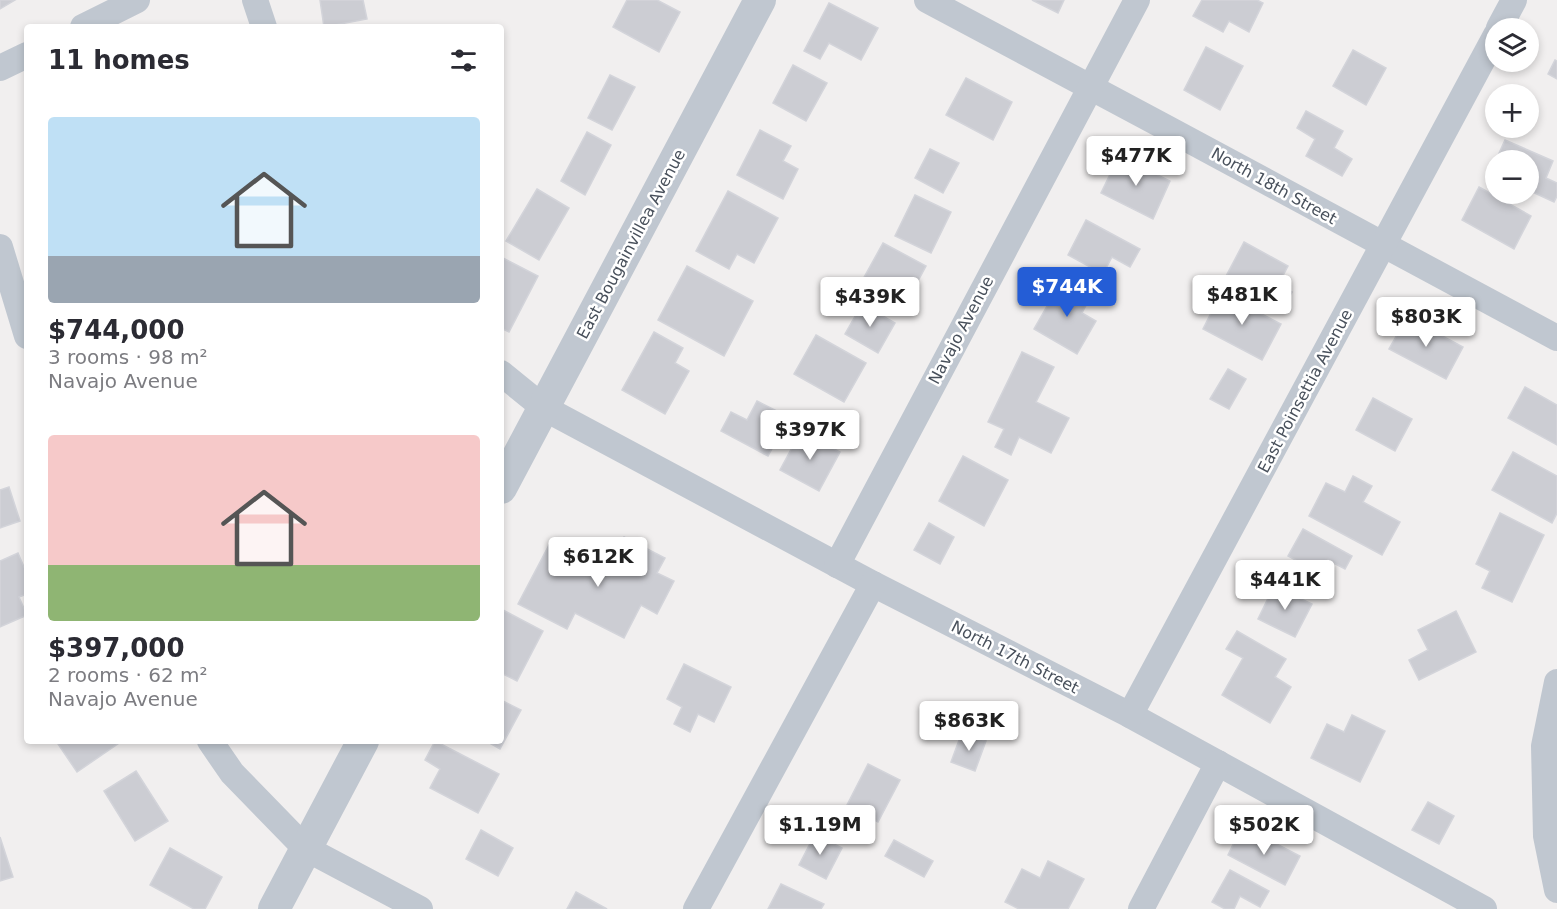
<!DOCTYPE html>
<meta charset="utf-8">
<style>
:root{--surface:#fff;--page:#f2f2f3;--text:#2b2b33;--muted:#7c7c81;--accent:#245dd6}
body{margin:0;font-family:"DejaVu Sans",sans-serif;background:var(--page);color:var(--text);height:100vh;display:flex;flex-direction:column;font-size:22px;white-space:nowrap}
*{box-sizing:border-box;margin:0}
p{font-size:20px;color:var(--muted)}
.icon{flex:none;width:33px;height:33px;fill:none;stroke:currentColor;stroke-width:2;stroke-linecap:round;stroke-linejoin:round}
.map{position:relative;flex:1;overflow:hidden}
.details{position:absolute;left:24px;top:24px;width:480px;height:720px;display:flex;flex-direction:column;background:var(--surface);border-radius:6px;box-shadow:0 3px 9px #0003}
.details>*{flex:none}
.buttons{position:absolute;left:1485px;top:18px;display:grid;gap:12px}
.buttons a{display:grid;place-items:center;width:54px;height:54px;border-radius:50%;background:var(--surface);box-shadow:0 3px 9px #0003;font-size:30px}
.price{position:absolute;translate:-50% -51px;padding:0 14px;border-radius:6px;background:#fff;color:#222;font-size:20px;line-height:39px;filter:drop-shadow(0 2px 3px #0008)}
.price::after{content:'';position:absolute;left:50%;top:36px;width:18px;height:14px;margin-left:-9px;background:inherit;clip-path:polygon(0 0,100% 0,50% 100%)}
.price.on{background:var(--accent);color:#fff}
ul{padding:0;list-style:none}
li{display:grid;align-content:center;gap:12px;height:318px;padding:0 24px}
li span{display:grid;place-items:center;height:186px;border-radius:6px;color:#555}
li>.icon{margin-inline-start:auto}
span .icon{width:108px;height:108px;fill:#fffc;stroke-width:1}
li b{font-size:26px}
h2{display:flex;justify-content:space-between;align-items:center;height:72px;padding:0 24px;font-size:26px}
.map>svg:first-child{display:block}
.building{fill:#cccdd3;stroke:#d3d4da;stroke-width:1.5}
.lines{fill:none;stroke-linecap:round;stroke-linejoin:round}
.minor{stroke:#c0c7d0;stroke-width:26}
.tertiary{stroke:#c0c7d0;stroke-width:32}
.labels{text-anchor:middle;dominant-baseline:central;stroke-width:5;stroke-linejoin:round;paint-order:stroke}
.street-label{font-size:16px;fill:#48505b;stroke:#fff}
</style>
<div class="map">
<svg width="1557" height="909" viewBox="0 0 1557 909">
<rect width="100%" height="100%" fill="#f1efef"/>
<g class="building">
<polygon points="0,0 15,0 0,9"/>
<polygon points="320,0 363,0 367,19 324,27"/>
<polygon points="627,0 657,0 680,12 659,52 613,27"/>
<polygon points="1032,0 1064,0 1058,13"/>
<polygon points="1202,0 1257,0 1263,3 1249,32 1229,21 1223,32 1193,16"/>
<polygon points="829,3 878,28 861,60 829,43 820,59 804,51"/>
<polygon points="1206,47 1243,66 1220,110 1184,90"/>
<polygon points="1353,50 1386,68 1366,105 1333,86"/>
<polygon points="1555,60 1557,61 1557,79 1548,74"/>
<polygon points="793,65 827,83 806,121 773,103"/>
<polygon points="610,75 635,87 612,130 588,118"/>
<polygon points="966,78 1012,102 993,140 946,115"/>
<polygon points="1306,111 1343,131 1334,148 1352,159 1342,176 1306,156 1315,139 1297,128"/>
<polygon points="760,130 791,146 783,161 798,169 783,199 737,175"/>
<polygon points="587,132 611,145 585,195 561,181"/>
<polygon points="1505,140 1553,161 1546,178 1557,183 1557,196 1554,202 1528,190 1528,160 1496,160 1496,175 1490,173"/>
<polygon points="930,149 959,163 943,193 915,178"/>
<polygon points="1119,156 1170,181 1153,219 1101,193"/>
<polygon points="1479,187 1531,216 1514,249 1462,220"/>
<polygon points="537,189 569,208 539,260 506,241"/>
<polygon points="728,191 778,218 754,263 737,254 729,269 696,251"/>
<polygon points="915,195 951,212 931,253 895,236"/>
<polygon points="1086,220 1140,249 1130,267 1112,257 1103,274 1068,255"/>
<polygon points="1244,242 1288,266 1278,285 1292,292 1282,311 1224,280"/>
<polygon points="883,243 926,266 905,305 862,281"/>
<polygon points="501,257 538,276 509,332 501,328"/>
<polygon points="687,266 753,301 724,356 658,320"/>
<polygon points="1062,280 1091,296 1082,313 1096,321 1077,354 1034,329"/>
<polygon points="1221,293 1281,324 1262,360 1203,329"/>
<polygon points="862,304 895,323 878,353 845,334"/>
<polygon points="1407,317 1463,347 1446,379 1389,349"/>
<polygon points="654,332 683,348 675,363 689,371 665,414 622,390"/>
<polygon points="816,335 866,363 844,402 794,374"/>
<polygon points="1022,352 1054,367 1036,402 1069,418 1051,453 1019,437 1011,455 995,447 1004,429 988,422"/>
<polygon points="1228,369 1246,379 1229,409 1210,399"/>
<polygon points="1525,387 1557,405 1557,445 1508,418"/>
<polygon points="1373,398 1412,419 1395,451 1356,430"/>
<polygon points="757,401 789,417 768,456 721,431 731,412 747,420"/>
<polygon points="801,431 840,452 819,491 780,470"/>
<polygon points="1513,452 1557,476 1557,513 1552,523 1492,490"/>
<polygon points="963,456 1008,480 984,526 939,501"/>
<polygon points="1353,476 1372,486 1363,502 1400,522 1382,555 1309,516 1326,483 1345,492"/>
<polygon points="9,487 20,521 0,528 0,490"/>
<polygon points="1500,513 1544,535 1512,602 1482,588 1490,571 1476,564"/>
<polygon points="929,523 954,537 940,564 914,550"/>
<polygon points="1303,529 1352,556 1345,569 1328,560 1321,574 1288,556"/>
<polygon points="624,537 665,558 657,573 674,581 657,614 641,605 624,638 575,613 567,629 518,604 549,545 605,573"/>
<polygon points="18,553 27,574 27,594 19,597 27,615 0,627 0,561"/>
<polygon points="1274,586 1312,604 1295,637 1258,619"/>
<polygon points="501,609 543,631 517,681 501,673"/>
<polygon points="1456,611 1476,652 1419,680 1409,660 1428,650 1418,630"/>
<polygon points="1237,631 1286,659 1275,677 1291,687 1270,723 1222,695 1243,658 1226,649"/>
<polygon points="684,664 731,687 714,722 698,714 690,732 674,724 682,707 667,699"/>
<polygon points="501,700 521,710 500,749 486,741 501,741"/>
<polygon points="1352,715 1385,731 1360,782 1311,758 1327,724 1344,732"/>
<polygon points="962,732 986,741 975,771 951,762"/>
<polygon points="56,741 122,741 77,772"/>
<polygon points="435,741 499,774 478,813 430,788 440,769 425,760"/>
<polygon points="868,764 900,780 878,822 847,805"/>
<polygon points="136,771 168,821 135,841 104,791"/>
<polygon points="1428,802 1454,816 1439,844 1412,830"/>
<polygon points="1242,826 1300,856 1285,885 1228,855"/>
<polygon points="481,830 513,848 498,876 466,859"/>
<polygon points="815,834 842,848 826,879 799,865"/>
<polygon points="0,837 13,877 0,881"/>
<polygon points="894,840 933,861 924,877 885,856"/>
<polygon points="170,848 222,877 205,909 194,909 150,885"/>
<polygon points="1048,861 1084,879 1068,909 1019,909 1005,902 1022,869 1040,878"/>
<polygon points="1230,870 1269,891 1260,907 1240,896 1234,909 1225,909 1212,902"/>
<polygon points="781,884 824,904 821,909 768,909"/>
<polygon points="576,892 607,909 567,909"/>
</g>
<g class="lines">
<g class="minor">
<polyline points="255,0 264,27"/>
<path d="M927,0C1138,111 1346,226 1557,338"/>
<polyline points="83,27 137,0"/>
<polyline points="1499,28 1514,0"/>
<polyline points="0,68 27,55"/>
<polyline points="0,247 27,336"/>
<polyline points="501,373 544,408 873,584 1130,715 1484,909"/>
<polyline points="837,565 1137,0"/>
<polyline points="1557,682 1544,746 1546,836 1557,890"/>
<polyline points="1130,715 1496,35"/>
<polyline points="210,741 232,773 305,848 420,909"/>
<polyline points="696,909 873,584"/>
<polyline points="1141,909 1218,763"/>
</g>
<g class="tertiary">
<polyline points="501,488 760,0"/>
<polyline points="274,909 363,741"/>
</g>
</g>
<g class="labels">
<g class="street-label">
<text transform="translate(1274 186) rotate(29)">North 18th Street</text>
<text transform="translate(631 244) rotate(-62)">East Bougainvillea Avenue</text>
<text transform="translate(961 330) rotate(-62)">Navajo Avenue</text>
<text transform="translate(1305 391) rotate(-62)">East Poinsettia Avenue</text>
<text transform="translate(1015 657) rotate(27)">North 17th Street</text>
</g>
</g>
</svg>
<div class="buttons">
<a><svg class="icon" aria-label="layers" viewBox="0 0 24 24"><path d="M12 4l9 5-9 5-9-5zM3 14l9 5 9-5"/></svg></a>
<a>+</a>
<a>−</a>
</div>
<b class="price" style="left:1136px;top:187px">$477K</b>
<b class="price on" style="left:1067px;top:318px">$744K</b>
<b class="price" style="left:1242px;top:326px">$481K</b>
<b class="price" style="left:870px;top:328px">$439K</b>
<b class="price" style="left:1426px;top:348px">$803K</b>
<b class="price" style="left:810px;top:461px">$397K</b>
<b class="price" style="left:598px;top:588px">$612K</b>
<b class="price" style="left:1285px;top:611px">$441K</b>
<b class="price" style="left:969px;top:752px">$863K</b>
<b class="price" style="left:820px;top:856px">$1.19M</b>
<b class="price" style="left:1264px;top:856px">$502K</b>
<section class="details">
<h2>11 homes<svg class="icon" aria-label="filters" viewBox="0 0 24 24"><path d="M4 7h16M4 17h16"/><circle cx="9" cy="7" r="2"/><circle cx="15" cy="17" r="2"/></svg></h2>
<ul>
<li><span style="background:linear-gradient(#bfe0f5 75%,#9aa5b1 0)"><svg class="icon" aria-label="home" viewBox="0 0 24 24"><path d="M3 11l9-7 9 7M6 9v11h12V9"/></svg></span><div><b>$744,000</b><p>3 rooms · 98 m²</p><p>Navajo Avenue</p></div></li>
<li><span style="background:linear-gradient(#f6c9c9 70%,#8fb573 0)"><svg class="icon" aria-label="home" viewBox="0 0 24 24"><path d="M3 11l9-7 9 7M6 9v11h12V9"/></svg></span><div><b>$397,000</b><p>2 rooms · 62 m²</p><p>Navajo Avenue</p></div></li>
</ul>
</section>
</div>
